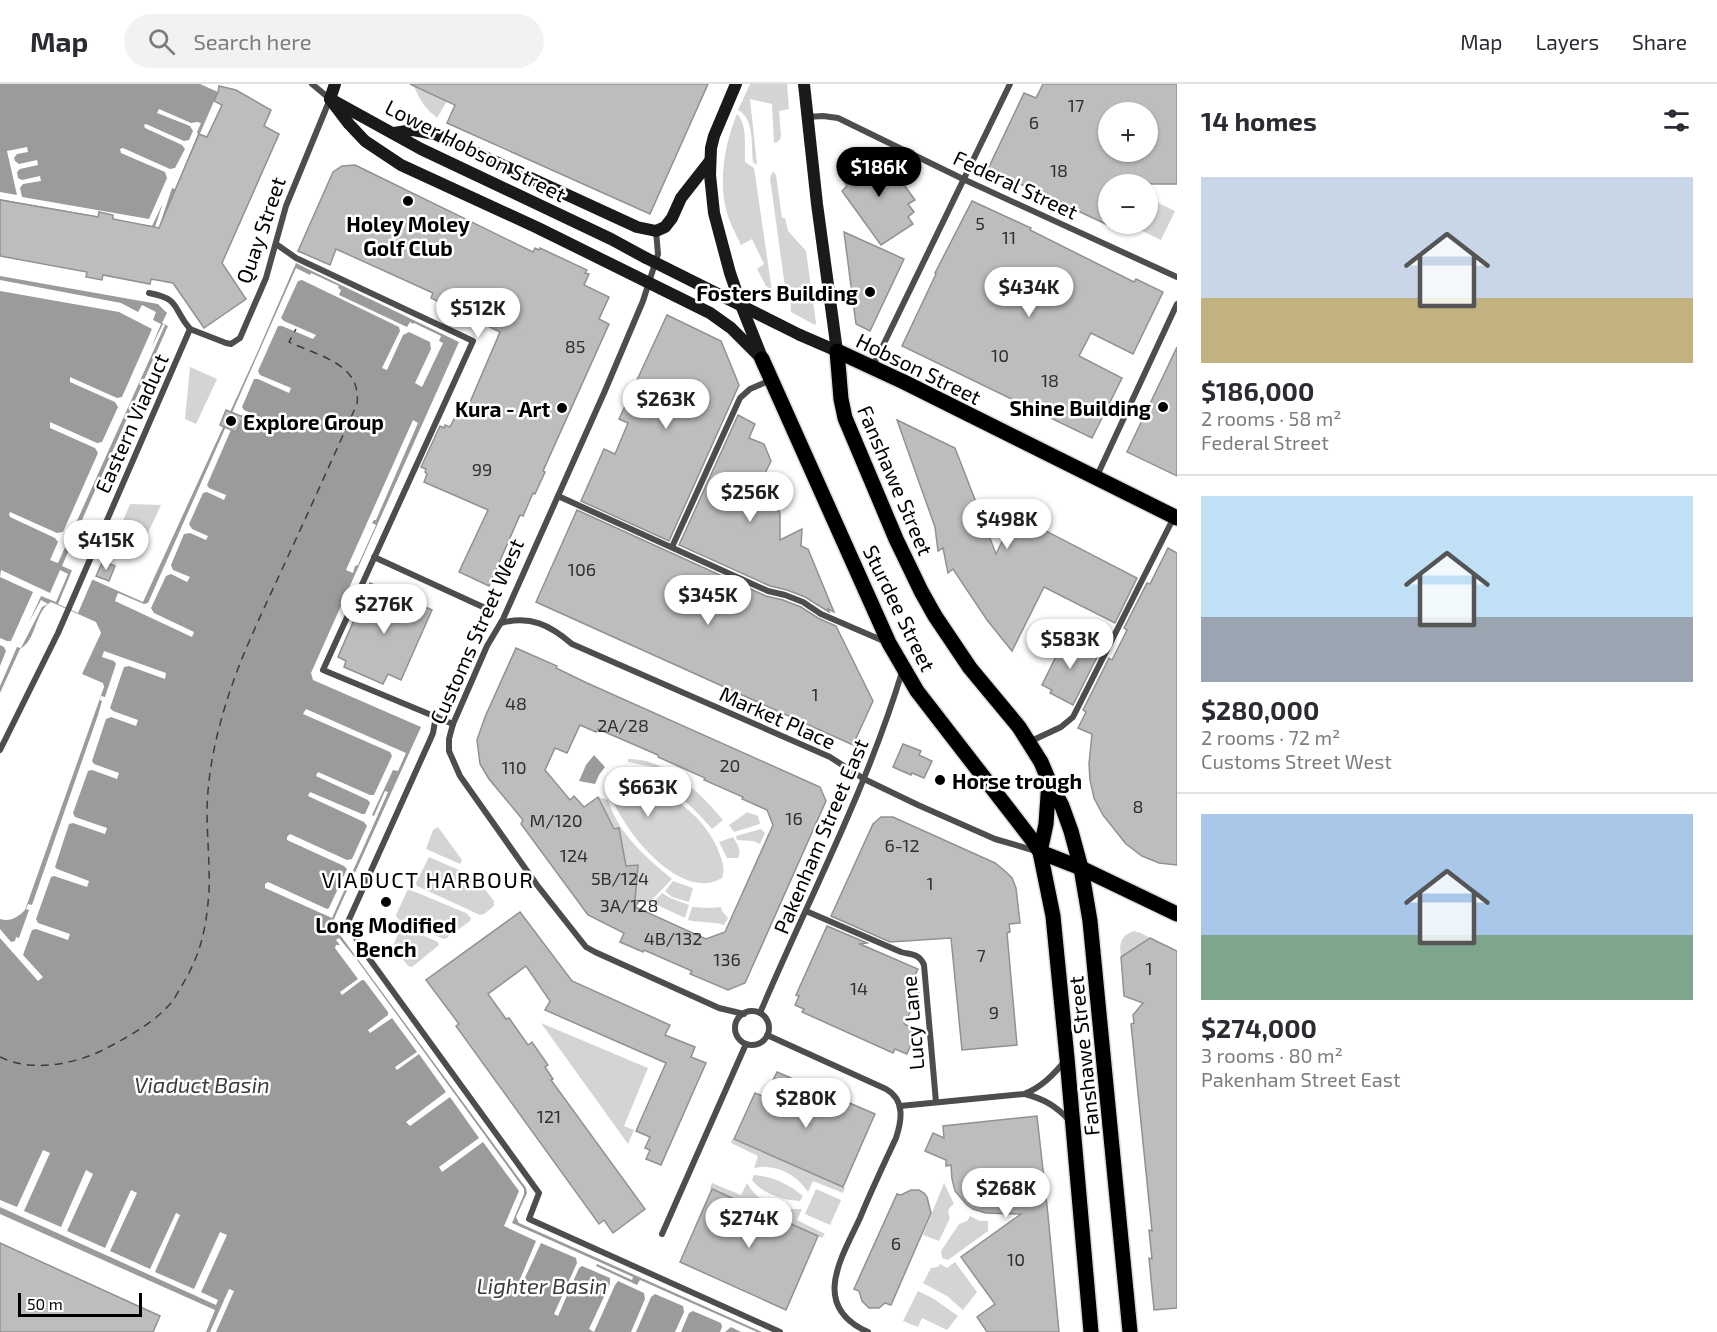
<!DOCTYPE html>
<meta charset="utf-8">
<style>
:root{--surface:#fff;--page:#f2f2f3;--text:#2b2b33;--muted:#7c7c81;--line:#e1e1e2;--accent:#000}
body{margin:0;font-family:"Exo 2",sans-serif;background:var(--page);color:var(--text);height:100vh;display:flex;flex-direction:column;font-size:22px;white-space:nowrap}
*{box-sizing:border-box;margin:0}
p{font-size:20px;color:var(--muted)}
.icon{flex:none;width:33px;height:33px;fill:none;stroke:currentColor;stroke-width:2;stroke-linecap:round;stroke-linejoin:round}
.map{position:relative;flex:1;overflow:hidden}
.drawer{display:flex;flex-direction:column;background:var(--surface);width:540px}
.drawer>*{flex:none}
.controls{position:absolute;left:1098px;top:18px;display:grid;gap:12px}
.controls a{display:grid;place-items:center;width:60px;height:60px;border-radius:50%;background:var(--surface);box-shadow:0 2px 4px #0004;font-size:30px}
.scale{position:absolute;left:18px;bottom:15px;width:124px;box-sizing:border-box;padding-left:6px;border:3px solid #000;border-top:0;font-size:16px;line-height:21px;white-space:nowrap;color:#000;-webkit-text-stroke:4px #fff;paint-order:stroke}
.price{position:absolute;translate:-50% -51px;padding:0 14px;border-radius:21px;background:#fff;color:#222;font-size:20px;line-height:39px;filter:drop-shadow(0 2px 3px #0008)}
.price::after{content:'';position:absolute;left:50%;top:36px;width:18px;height:14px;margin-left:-9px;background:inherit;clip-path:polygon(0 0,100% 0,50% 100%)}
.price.selected{background:var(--accent);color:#fff}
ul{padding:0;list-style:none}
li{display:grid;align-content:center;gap:12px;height:318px;padding:0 24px}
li+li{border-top:2px solid var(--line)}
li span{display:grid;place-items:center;height:186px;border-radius:0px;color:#555}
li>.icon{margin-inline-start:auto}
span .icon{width:108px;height:108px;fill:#fffc;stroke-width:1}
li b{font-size:26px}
h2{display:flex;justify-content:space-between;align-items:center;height:72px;padding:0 24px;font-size:26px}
header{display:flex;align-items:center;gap:36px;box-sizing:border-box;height:84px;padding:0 30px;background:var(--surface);border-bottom:2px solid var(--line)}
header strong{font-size:28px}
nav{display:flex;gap:33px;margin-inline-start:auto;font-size:21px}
.search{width:420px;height:54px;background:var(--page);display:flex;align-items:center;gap:15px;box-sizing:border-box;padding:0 21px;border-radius:33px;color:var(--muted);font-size:22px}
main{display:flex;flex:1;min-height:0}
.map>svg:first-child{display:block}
.green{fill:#d4d4d4}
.water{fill:#9b9b9b}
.pier{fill:#fff}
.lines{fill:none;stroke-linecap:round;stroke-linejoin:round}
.ferry{stroke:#3c3c3c;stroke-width:1.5;stroke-dasharray:8 6;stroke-linecap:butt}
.building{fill:#bdbdbd;stroke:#919191;stroke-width:1.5;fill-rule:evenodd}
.primary-casing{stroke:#dbdbdb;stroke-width:18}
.street{stroke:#4d4d4d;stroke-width:6}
.secondary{stroke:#1a1a1a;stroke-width:12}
.primary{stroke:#000;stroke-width:15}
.secondary-bridge{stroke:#1a1a1a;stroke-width:12}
.poi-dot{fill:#000;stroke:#fff;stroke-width:2}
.labels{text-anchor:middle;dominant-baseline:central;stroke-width:5;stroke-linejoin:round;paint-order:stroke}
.number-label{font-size:18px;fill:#2f2f2f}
.street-label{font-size:21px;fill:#000;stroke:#fff}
.poi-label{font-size:21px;font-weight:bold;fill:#000;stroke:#fff;text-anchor:end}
.neighbourhood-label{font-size:22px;letter-spacing:1.5px;fill:#000;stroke:#fff}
.water-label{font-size:22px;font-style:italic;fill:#3c3c3c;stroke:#fff}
</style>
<header>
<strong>Map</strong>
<div class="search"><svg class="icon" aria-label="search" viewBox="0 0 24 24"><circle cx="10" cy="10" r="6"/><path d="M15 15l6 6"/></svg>Search here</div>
<nav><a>Map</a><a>Layers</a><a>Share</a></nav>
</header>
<main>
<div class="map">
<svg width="1177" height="1248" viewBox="0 0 1177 1248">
<rect width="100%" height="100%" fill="#fff"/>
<g class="green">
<path d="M750,0H787L789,25L779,27L781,52C780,57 778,58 774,59L772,20L750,15L757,81L753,78C751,62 755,35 738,26Z"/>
<path d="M414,2L447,17L437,34C425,24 420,17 414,2Z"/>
<path d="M737,30C748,41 744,63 745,78L754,84L772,207L766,202L757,185L764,180L752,155L741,161C737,152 732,144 729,135C717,103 724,61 737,30Z"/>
<polygon points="773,87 776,91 782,134 785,134 788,147 806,167 816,239 815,241 791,228 790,207 785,203 770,94"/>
<polygon points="1148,114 1175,127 1161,156 1132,142 1133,140 1148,140"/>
<polygon points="190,283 217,295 196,340 185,335"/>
<polygon points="130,420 161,421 142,462 117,451"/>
<path d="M628,675C636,675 644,676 652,679C677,687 707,716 723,736L712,745C694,724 675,705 649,693L653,683L628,678Z"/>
<path d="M633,696C669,705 708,735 720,771C723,780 725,786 722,794C688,815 644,768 627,742C622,733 613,723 614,712C614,701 623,697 633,696Z"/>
<path d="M598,713L608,716C619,751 645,772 672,795L650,818L627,814L637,781L623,782L614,745Z"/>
<polygon points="746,728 758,732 760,740 734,748 729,741 745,730"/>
<polygon points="438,743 462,776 460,780 426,765 433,746"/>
<polygon points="761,745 765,749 760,760 753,757 737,756 736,752"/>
<path d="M733,753C737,760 742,766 738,774H727L719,758Z"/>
<polygon points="429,773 475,793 494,817 494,822 484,830 480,831 417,802 416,799"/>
<polygon points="673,797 693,804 689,818 672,813 665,807"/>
<polygon points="408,805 466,829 471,834 470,837 445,855 441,854 398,835 396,831"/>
<polygon points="662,809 670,814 689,821 685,834 653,819"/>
<path d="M692,823L710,824L721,823L722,827L728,834L724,841C712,837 700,839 688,836Z"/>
<polygon points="404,843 438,858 439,861 412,883 408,882 393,862 400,845"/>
<path d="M1134,847L1141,849L1150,854L1121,873C1119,860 1120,852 1134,847Z"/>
<polygon points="541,939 648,984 624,1042 634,1046 628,1060"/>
<path d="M732,1055L845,1104L843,1109L813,1097L808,1108C796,1090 776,1080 754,1084L758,1072L731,1059Z"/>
<path d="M754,1091C772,1092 789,1100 803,1112L800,1117C783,1116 763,1110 752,1096Z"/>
<path d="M712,1099L741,1111L747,1099C759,1120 778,1126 802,1125L797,1136L825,1150L822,1154L710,1104Z"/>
<path d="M944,1099L954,1120C948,1124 947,1128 950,1134L939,1157L923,1151Z"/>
<polygon points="816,1105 841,1116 830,1141 805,1130"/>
<polygon points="970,1132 980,1137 988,1137 988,1147 948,1176 942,1174 941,1167 959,1140 967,1137"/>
<polygon points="955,1178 977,1208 963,1226 947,1212 923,1199 931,1184 938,1183 940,1180 947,1184"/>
<polygon points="918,1207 934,1215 958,1232 947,1246 922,1234 918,1243 903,1237"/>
</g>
<g class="water">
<polygon points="0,0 200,0 218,8 159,144 0,116"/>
<path d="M296,179L312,187L459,258L311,589L313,596L421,643L334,835L335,844L526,1104L527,1109L516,1133L519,1139L762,1248H206L215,1226L0,1130V835C11,838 18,833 25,826L104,603L103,599L82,590L101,549L96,538L51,518C34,528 37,556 20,565L0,609V192L158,220L167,229L162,239L168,242L74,454L71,453L72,450L68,448L65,456L72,459L62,482L143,518L257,269Z"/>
<polygon points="594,671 605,683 599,691 595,700 579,697 586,681"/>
</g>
<g class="pier">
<polygon points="159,25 191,39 197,38 201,39 197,48 198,50 175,105 172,104 159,143 155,143 163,119 152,142 0,115 0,108 17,111 7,67 27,63 28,68 17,70 14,74 15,77 19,80 37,76 38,81 20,85 17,88 18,94 22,96 40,92 41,97 23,100 20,104 22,113 149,135 167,94 165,88 121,69 120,65 123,64 170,85 175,84 185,65 182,61 145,44 144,41 146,40 184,57 189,56 193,47 190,42 157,29"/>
<polygon points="296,184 310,191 311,189 339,202 338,204 341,206 339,211 407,243 410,238 413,240 414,239 441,252 439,257 443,259 422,303 415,299 431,265 430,258 409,248 403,251 387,286 382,284 400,247 399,243 302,196 298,197 281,234 284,237 316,251 313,255 282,242 278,242 258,287 260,291 291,304 289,309 258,295 254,295 242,323 244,326 275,340 273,345 242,331 237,332 207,401 209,404 226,411 224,416 207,408 203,409 189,440 192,445 208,452 206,456 190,449 184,450 171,481 173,486 190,493 187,498 171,490 166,492 151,524 154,529 194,548 192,553 115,517 118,509 144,520 148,519"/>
<polygon points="0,196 121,219 138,228 142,221 156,228 153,236 161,240 151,264 163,240 165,241 58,479 50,476 58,458 55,454 10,433 9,430 10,428 57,449 63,448 98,369 95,364 50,344 50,338 97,359 102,358 118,323 115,318 70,298 70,293 117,314 122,313 152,245 119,228 0,207"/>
<polygon points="413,336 418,339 376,436 374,436 372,439 376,441 358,481 355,482 353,489 346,486"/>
<polygon points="73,484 93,494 78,529 58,520"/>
<polygon points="1,486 50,509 60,486 68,490 56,518 41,512 29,538 41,516 48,520 42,523 21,564 17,563 0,602 0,582 6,567 4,563 0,561 0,554 7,557 11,557 33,508 0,493"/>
<polygon points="104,567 166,589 165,595 129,582 124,583 110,624 113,627 138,636 136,642 111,633 106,635 92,677 94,680 119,689 117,695 92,686 88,687 73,729 75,733 107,744 105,750 73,739 69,740 55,783 57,785 89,797 87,803 54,792 51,793 36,835 38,839 70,850 68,856 36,845 32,846 23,871 43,893 38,897 0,854 0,845 11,858 15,857 16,853 19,854 29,826 26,825 28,820 32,821 98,631 102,617 100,616 101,612 105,613 116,580 114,577 102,573"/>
<polygon points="306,625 406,669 398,687 393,686 372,731 374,732 385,707 388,708 332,834 265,804 265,800 268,798 327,825 329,824 347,785 344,782 287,756 287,753 290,750 347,776 352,775 367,742 364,738 308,712 310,708 362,730 365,730 370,719 368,716 316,692 318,688 370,711 374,711 392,672 390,668 303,630"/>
<polygon points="339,854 357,876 524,1105 524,1110 512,1139 633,1193 632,1196 597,1180 596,1182 637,1201 640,1196 757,1248 741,1248 731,1243 725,1248 720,1248 722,1243 721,1239 693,1227 689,1229 681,1248 675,1248 684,1228 683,1222 655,1210 651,1213 636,1248 631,1248 645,1215 644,1209 618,1197 615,1201 594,1248 589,1245 610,1200 610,1194 582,1182 579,1184 558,1232 554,1230 577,1179 576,1174 541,1159 516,1213 513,1212 536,1157 504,1142 519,1107 483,1058 442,1088 439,1083 479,1054 450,1013 410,1042 406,1038 446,1008 419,970 397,986 395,983 417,968 392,934 370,949 368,946 388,931 388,928 364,896 362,896 342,911 340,908 358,895 335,864 336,861 340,861 336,856"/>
<polygon points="43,1066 50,1069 24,1127 61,1143 86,1086 93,1090 67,1147 105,1164 131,1106 137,1109 110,1167 150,1185 176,1129 180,1131 155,1188 194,1205 220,1148 227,1151 201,1208 218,1216 216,1221 0,1123 0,1116 17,1123"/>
<polygon points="229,1205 234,1207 216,1248 210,1248"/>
</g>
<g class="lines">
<path class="ferry" d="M0,973C31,988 71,981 101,967C126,954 153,940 172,918C175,914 178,908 181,903C201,870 206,846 209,808C210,781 207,754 207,726C208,685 217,646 230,607C243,568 261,531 278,494C305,436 331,378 357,320C362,280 319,272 289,258L296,245"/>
</g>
<g class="building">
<polygon points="410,0 708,0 650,130 447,39 455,21"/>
<path d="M1043,0H1177V100H1152L1140,96L1138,100H1108V141L988,85L1024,9L1036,14ZM1108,28H1148V68H1108Z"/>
<polygon points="219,2 236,6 271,26 264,42 279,50 222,179 246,215 204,244 173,199 151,195 150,200 103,191 102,196 86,193 87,188 0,172 0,116 98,133 99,128 113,131 113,135 159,144 199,50 207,53 222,21 214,17 218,8"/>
<polygon points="873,71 879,79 885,74 915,116 908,120 914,128 908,133 913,140 881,161 842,107 847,102 842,94"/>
<polygon points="355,81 533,168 535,164 539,166 540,164 587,186 585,189 589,190 584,201 609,213 599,235 609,240 543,387 545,388 535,410 533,409 523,432 520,431 489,502 459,488 488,426 424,398 427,390 425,388 426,385 421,383 440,342 444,344 445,341 450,343 457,329 464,332 500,248 431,214 433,209 336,165 330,181 298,167 333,88 342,82"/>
<polygon points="972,117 1031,144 1030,146 1134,198 1136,195 1163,208 1133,270 1091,249 1079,272 1122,294 1092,354 902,262 936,190 935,189"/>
<polygon points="844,148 904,175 870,247 856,240"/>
<polygon points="667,231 721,257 739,301 669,457 581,417 604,365 615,370 628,339 619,335"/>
<polygon points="1177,263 1177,392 1127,368"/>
<polygon points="226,326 243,333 236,348 220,341"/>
<polygon points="738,331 755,340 749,354 764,360 771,377 759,402 772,414 777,421 780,430 780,456 802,445 801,462 808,465 834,528 828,525 829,528 805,513 787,506 770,502 679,461"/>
<polygon points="897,336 955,364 996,470 1015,431 1137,494 1115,539 1044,503 1012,567 987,536 953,485 948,489 943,464 938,467 935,443"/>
<polygon points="577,426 766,512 783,516 801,523 818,534 836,542 873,617 853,661 536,518"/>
<polygon points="1168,464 1177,469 1177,781 1159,779 1142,772 1126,760 1103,731 1094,714 1090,696 1089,680 1092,650 1078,644 1086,628 1083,626 1109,574 1112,576 1127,546 1124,544 1147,499 1150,500"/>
<polygon points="103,477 115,482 109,497 96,492"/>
<polygon points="370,499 432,526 401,596 388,590 383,600 344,583 346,577 338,573"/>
<polygon points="1066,552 1099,569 1073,621 1050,609 1052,606 1042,601"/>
<path d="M516,564L557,582L556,584L587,599L820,703L826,717L745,899L728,906L690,890L692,887L644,866L643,868L620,858L624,849L588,831L521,740L523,736L489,695L480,680L477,656L485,633ZM580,641L596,648L598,645L658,671V673L705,694L704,696L743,713L742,715L767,726L773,741L725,848L706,855L635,823L639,817L635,816L638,781L626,782L619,744L614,745L598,713L584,723L574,712L570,716L545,686L555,664L567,669Z"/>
<polygon points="903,660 921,667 919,671 932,677 924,694 912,689 911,691 893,683"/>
<polygon points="881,733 893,733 995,779 1005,787 1012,794 1016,804 1020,839 1009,840 1010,848 1007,849 1017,961 962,966 951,854 890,858 831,832 873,740"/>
<polygon points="520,828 572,897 670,941 665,951 695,963 691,973 706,979 661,1081 646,1075 650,1066 645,1064 650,1053 636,1047 666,979 545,926 550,917 526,882 488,910 506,935 509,934 528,961 532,958 548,981 545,983 553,995 551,996 645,1125 613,1149 604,1136 599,1140 456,942 459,940 426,896"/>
<polygon points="827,842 867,859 860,860 918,885 913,895 918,898 919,911 904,940 917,946 907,970 895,965 893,969 802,928 804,925 795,921 799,912 796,911"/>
<polygon points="1150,854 1177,867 1177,1224 1154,1226 1149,1174 1152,1175 1149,1146 1152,1147 1131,940 1134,939 1133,931 1143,919 1124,912 1121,873"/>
<polygon points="777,988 875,1030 843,1103 734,1055 755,1009 765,1013"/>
<polygon points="1037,1032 1048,1131 1059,1248 987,1248 977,1233 995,1220 961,1173 1021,1130 986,1129 973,1125 967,1121 955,1107 952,1095 951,1081 946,1082 946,1076 925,1067 933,1049 944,1054 943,1042"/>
<polygon points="712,1105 818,1152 786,1226 680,1178"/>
<polygon points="911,1106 919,1106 924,1109 927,1113 931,1129 891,1221 885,1219 879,1224 869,1224 862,1217 859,1207 854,1205 897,1110 901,1111"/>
<polygon points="0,1159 160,1232 153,1248 0,1248"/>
</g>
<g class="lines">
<g class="primary-casing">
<g id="primary">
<polyline points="762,275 889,559 917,607 1033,757 1040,768"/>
<polyline points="1049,697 1046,740 1040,768 1053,832 1067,974 1091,1248"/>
<polyline points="1040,768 1081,784 1177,830"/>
<polyline points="1130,1248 1090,837 1081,784 1071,747 1062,722 1049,697 1041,678 1019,643 970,584 935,532 921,507 896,455 845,334 841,315 837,267 904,298 1177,434"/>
</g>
</g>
<g class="street">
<polyline points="807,33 823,32 838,34 963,95 1177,193"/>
<polyline points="656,147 658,170 643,217 604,309 503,535 487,562 453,640 449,655 449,667 460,692 537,801 586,863 595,868 719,924 744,930"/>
<polyline points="276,160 296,174 473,257 323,586 453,640"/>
<path d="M149,209C181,215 172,224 190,245"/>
<polyline points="190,245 226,259 231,260 240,254 266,194 286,122 330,15 312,0"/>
<polyline points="873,282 1010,0"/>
<polyline points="1096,394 1177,220"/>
<polyline points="558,412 768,507 785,511 803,518 821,530 886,558"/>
<polyline points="672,463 740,314 750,305 771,296"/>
<polyline points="374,473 483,523"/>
<path d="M501,539C530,531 550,541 572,560L830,673L864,695L918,721L995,755L1036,767"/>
<polyline points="436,632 433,649 430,656 347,840 368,873 539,1109 529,1135 780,1248"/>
<polyline points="1029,658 1061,643 1073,633 1174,433"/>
<polyline points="0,666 58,549 190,245"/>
<path d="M806,827L901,868C911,871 919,869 924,881L936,1018"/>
<circle cx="752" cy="944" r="17"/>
<path d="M760,929C808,816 866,707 902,588"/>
<path d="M767,951L886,1005C905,1016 902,1036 896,1054C884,1080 871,1107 860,1134C841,1175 810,1222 868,1248"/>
<path d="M1025,1010C1044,1015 1056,1022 1069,1036"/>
<path d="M900,1022L1024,1010C1042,1003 1053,991 1066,976"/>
<polyline points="662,1150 746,960"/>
</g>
<g class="secondary">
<polyline points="736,0 714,52 711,64 710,91 714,129 730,189 741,221 761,271"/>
<polyline points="804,0 817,120 837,267"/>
<polyline points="330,15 349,40 365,57 401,81 538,144 710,229 731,244 762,275"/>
<polyline points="330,15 335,0"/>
<polyline points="334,17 421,65 611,155 646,174"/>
<polyline points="394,49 413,46 435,50 637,143 656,147 665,143 672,134 681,114 710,77"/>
<polyline points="800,251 837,267"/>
</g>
<use href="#primary" class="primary"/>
<polyline class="secondary-bridge" points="646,174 800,251"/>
</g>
<g class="poi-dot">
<circle cx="408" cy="117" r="6"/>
<circle cx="870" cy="208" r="6"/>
<circle cx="1163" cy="323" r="6"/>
<circle cx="562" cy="324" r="6"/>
<circle cx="231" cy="337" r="6"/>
<circle cx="940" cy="696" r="6"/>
<circle cx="386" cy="818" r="6"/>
</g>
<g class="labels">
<g class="number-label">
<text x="1076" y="21">17</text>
<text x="1034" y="38">6</text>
<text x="1059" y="86">18</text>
<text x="980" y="139">5</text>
<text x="1009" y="153">11</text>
<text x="575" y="262">85</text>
<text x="1000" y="271">10</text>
<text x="1050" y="296">18</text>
<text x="482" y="385">99</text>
<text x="582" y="485">106</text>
<text x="815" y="610">1</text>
<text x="516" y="619">48</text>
<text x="623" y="641">2A/28</text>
<text x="730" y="681">20</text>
<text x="514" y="683">110</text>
<text x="1138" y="722">8</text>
<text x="794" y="734">16</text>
<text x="556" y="736">M/120</text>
<text x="902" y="761">6-12</text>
<text x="574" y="771">124</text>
<text x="620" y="794">5B/124</text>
<text x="930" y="799">1</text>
<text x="629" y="821">3A/128</text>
<text x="673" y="854">4B/132</text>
<text x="981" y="871">7</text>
<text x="727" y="875">136</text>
<text x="1149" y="884">1</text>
<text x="859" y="904">14</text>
<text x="994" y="928">9</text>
<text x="549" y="1032">121</text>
<text x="896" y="1159">6</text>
<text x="1016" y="1175">10</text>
</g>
<g class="street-label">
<text transform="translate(476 66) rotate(27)">Lower Hobson Street</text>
<text transform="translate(1016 100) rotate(25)">Federal Street</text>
<text transform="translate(260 146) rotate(-71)">Quay Street</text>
<text transform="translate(919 284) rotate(26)">Hobson Street</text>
<text transform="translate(131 339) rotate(-66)">Eastern Viaduct</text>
<text transform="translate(896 396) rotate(67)">Fanshawe Street</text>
<text transform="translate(900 524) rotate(64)">Sturdee Street</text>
<text transform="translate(476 547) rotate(-66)">Customs Street West</text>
<text transform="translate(778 633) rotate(24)">Market Place</text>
<text transform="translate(820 752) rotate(-67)">Pakenham Street East</text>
<text transform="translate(912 939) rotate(-95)">Lucy Lane</text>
<text transform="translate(1083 972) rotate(-96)">Fanshawe Street</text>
</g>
<g class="poi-label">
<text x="408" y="139" text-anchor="middle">Holey Moley<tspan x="408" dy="24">Golf Club</tspan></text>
<text x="858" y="208">Fosters Building</text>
<text x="1151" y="323">Shine Building</text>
<text x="550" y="324">Kura - Art</text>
<text x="243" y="337" text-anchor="start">Explore Group</text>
<text x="952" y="696" text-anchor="start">Horse trough</text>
<text x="386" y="840" text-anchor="middle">Long Modified<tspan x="386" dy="24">Bench</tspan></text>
</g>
<g class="neighbourhood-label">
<text x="428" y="795">VIADUCT HARBOUR</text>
</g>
<g class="water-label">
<text x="202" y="1000">Viaduct Basin</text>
<text x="542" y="1201">Lighter Basin</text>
</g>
</g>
</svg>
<div class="controls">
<a>+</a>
<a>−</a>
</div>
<div class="scale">50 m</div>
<b class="price selected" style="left:879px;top:114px">$186K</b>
<b class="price" style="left:1029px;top:234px">$434K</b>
<b class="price" style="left:478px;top:255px">$512K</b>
<b class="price" style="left:666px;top:346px">$263K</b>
<b class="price" style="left:750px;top:439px">$256K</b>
<b class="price" style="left:1007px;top:466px">$498K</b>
<b class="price" style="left:106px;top:487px">$415K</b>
<b class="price" style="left:708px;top:542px">$345K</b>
<b class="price" style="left:384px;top:551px">$276K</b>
<b class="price" style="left:1070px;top:586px">$583K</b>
<b class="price" style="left:648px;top:734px">$663K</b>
<b class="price" style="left:806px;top:1045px">$280K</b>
<b class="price" style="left:1006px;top:1135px">$268K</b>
<b class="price" style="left:749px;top:1165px">$274K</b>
</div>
<section class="drawer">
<h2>14 homes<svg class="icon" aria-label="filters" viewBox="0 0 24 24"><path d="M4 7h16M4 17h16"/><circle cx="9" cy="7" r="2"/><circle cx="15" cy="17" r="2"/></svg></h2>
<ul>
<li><span style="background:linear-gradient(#c9d6e8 65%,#c2b280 0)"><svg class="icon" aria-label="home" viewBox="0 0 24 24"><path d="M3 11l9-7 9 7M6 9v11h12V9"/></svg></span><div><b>$186,000</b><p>2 rooms · 58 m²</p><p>Federal Street</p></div></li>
<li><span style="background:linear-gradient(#bfe0f5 65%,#9aa5b1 0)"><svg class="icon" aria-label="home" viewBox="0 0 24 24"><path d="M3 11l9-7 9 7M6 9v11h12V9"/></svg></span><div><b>$280,000</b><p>2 rooms · 72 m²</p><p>Customs Street West</p></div></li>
<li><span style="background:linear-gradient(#a9c7e8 65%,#7fa58c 0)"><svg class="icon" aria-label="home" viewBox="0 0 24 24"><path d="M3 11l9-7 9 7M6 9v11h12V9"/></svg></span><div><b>$274,000</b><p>3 rooms · 80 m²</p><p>Pakenham Street East</p></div></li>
</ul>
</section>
</main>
